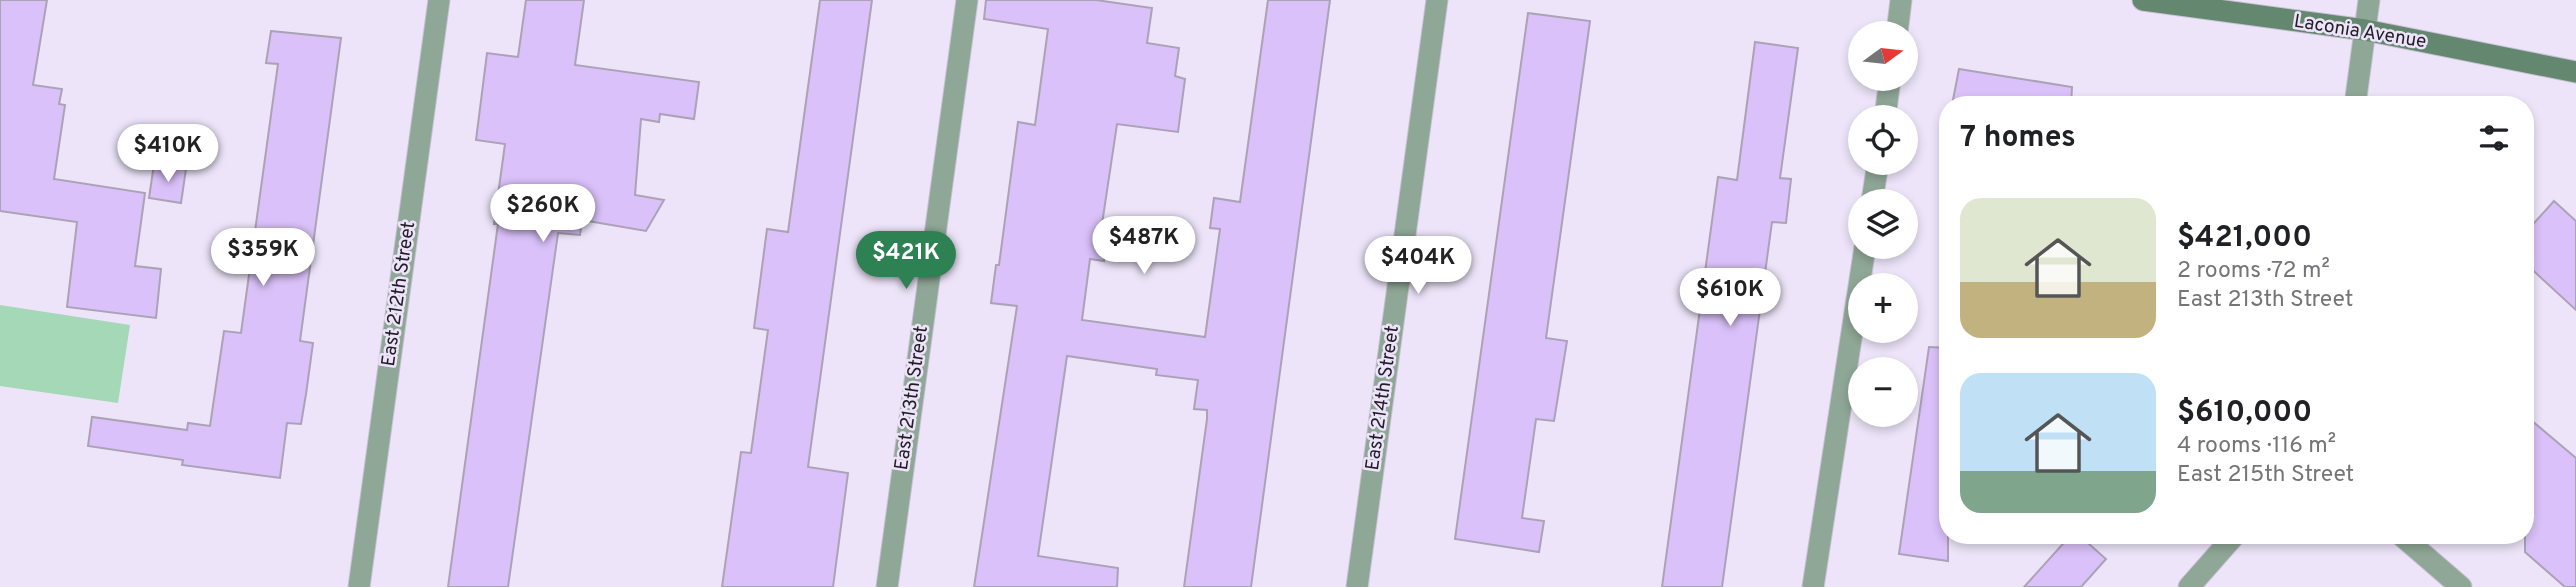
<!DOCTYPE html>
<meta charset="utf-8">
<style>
:root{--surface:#fff;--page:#f6f6f6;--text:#202124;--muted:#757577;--accent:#2e8153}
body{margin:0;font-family:Overpass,sans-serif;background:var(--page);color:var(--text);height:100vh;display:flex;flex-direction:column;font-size:26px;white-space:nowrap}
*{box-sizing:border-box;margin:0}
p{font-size:23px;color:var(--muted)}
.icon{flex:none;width:38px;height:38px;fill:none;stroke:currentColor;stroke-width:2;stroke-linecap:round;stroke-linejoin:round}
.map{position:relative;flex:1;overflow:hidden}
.drawer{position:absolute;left:1939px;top:96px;width:595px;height:448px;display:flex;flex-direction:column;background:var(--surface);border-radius:28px;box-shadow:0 4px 10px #0003}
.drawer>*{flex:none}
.needle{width:46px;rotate:75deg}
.buttons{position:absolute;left:1848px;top:21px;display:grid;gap:14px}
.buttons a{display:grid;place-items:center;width:70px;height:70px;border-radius:50%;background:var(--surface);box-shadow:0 4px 10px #0003;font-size:35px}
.price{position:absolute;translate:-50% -60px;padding:0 16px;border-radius:24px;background:#fff;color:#222;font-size:23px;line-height:46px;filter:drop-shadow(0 2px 4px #0008)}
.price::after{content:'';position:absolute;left:50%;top:42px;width:21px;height:16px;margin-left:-10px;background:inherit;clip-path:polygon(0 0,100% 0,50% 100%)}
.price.current{background:var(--accent);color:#fff}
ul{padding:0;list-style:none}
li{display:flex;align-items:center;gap:21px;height:175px;padding:0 21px}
li span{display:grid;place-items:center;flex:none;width:196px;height:140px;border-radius:21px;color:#555}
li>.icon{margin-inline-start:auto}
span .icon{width:84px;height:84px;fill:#fffc;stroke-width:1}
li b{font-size:30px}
h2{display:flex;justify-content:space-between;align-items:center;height:84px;padding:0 21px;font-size:30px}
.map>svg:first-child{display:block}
.green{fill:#a4d8b6}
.building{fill:#dac1f9;stroke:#aba2b6;stroke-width:2}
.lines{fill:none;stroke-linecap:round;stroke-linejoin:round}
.street-casing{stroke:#c8c0d3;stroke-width:23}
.secondary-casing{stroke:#c8c0d3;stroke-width:23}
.street{stroke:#8fa797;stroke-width:21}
.secondary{stroke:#63876f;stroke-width:21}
.labels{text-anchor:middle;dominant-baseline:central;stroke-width:5;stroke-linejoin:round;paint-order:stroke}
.street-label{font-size:19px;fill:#221e26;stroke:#ede4f9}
</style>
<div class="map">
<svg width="2576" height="587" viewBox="0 0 2576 587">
<rect width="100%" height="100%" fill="#ede4f9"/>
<polygon class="green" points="0,305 130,325 118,403 0,386"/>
<g class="building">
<polygon points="0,0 47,0 33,85 62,89 59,104 65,105 54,179 145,193 135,266 161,269 156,318 67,307 77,222 0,211"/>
<polygon points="526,0 584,0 575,65 699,82 694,119 660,114 659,122 641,119 635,195 664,200 646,231 582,220 580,235 558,233 508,587 448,587 498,224 494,224 505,144 476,140 487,53 518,57"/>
<polygon points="820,0 872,0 808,467 848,473 833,587 722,587 741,452 751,453 768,330 754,328 767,229 788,232"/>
<polygon points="986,0 1096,0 1152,8 1147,43 1179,48 1175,76 1185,79 1178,132 1117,124 1102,224 1109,225 1104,261 1090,259 1082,320 1205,337 1220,229 1210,228 1214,198 1240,202 1268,0 1330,0 1251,587 1184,587 1207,419 1207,410 1194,409 1198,380 1156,375 1157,369 1067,356 1038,556 1118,568 1117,587 974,587 1017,306 991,303 996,265 999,265 1018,122 1035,125 1048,29 984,19"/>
<polygon points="1528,13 1590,21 1546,338 1567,341 1554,421 1536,419 1522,518 1544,521 1539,552 1455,539"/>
<polygon points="271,31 341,38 300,341 313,343 306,394 301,424 287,423 280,478 182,465 183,460 88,446 92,417 187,430 188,423 210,426 224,331 241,333 278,64 266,63"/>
<polygon points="1755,42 1798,48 1780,178 1791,179 1786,223 1772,222 1722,587 1662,587 1718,177 1737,180"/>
<polygon points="1959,69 2072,87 2071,105 1952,105"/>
<polygon points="154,164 186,169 181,203 149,198"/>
<polygon points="2554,201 2576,221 2576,310 2525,263 2525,233"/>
<polygon points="1929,347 1948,348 1948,561 1899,554"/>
<polygon points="2525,415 2576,458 2576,587 2565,587 2525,552"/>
<polygon points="2070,536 2080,536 2106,559 2081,587 2024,587"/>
</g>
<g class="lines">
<g class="street-casing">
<g id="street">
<polyline points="1897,33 1901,0"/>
<polyline points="2355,105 2369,0"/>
<polyline points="1885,117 1890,79"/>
<polyline points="1872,201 1878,163"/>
<polyline points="2402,536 2461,587"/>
<polyline points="359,587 439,0"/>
<polyline points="887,587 967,0"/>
<polyline points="1357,587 1437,0"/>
<polyline points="1813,587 1865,247"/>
<polyline points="2189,587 2234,536"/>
</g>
</g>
<g class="secondary-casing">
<polyline id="secondary" points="2143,0 2365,30 2576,72"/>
</g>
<use href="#street" class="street"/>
<use href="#secondary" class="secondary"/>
</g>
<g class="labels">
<g class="street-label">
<text transform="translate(2360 32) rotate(9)">Laconia Avenue</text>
<text transform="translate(399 294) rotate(-82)">East 212th Street</text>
<text transform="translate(912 398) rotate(-82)">East 213th Street</text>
<text transform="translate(1383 398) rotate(-82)">East 214th Street</text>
</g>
</g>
</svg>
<div class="buttons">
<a><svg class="needle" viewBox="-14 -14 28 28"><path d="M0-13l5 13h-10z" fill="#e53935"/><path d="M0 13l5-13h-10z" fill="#757577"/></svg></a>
<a><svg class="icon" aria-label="locate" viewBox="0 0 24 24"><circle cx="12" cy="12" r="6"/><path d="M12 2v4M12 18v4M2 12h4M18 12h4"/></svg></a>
<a><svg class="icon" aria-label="layers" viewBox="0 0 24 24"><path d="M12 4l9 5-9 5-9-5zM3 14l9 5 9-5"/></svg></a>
<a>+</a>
<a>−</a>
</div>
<b class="price" style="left:168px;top:184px">$410K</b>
<b class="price" style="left:543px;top:244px">$260K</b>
<b class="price" style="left:1144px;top:276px">$487K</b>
<b class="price" style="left:263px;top:288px">$359K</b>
<b class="price current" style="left:906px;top:291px">$421K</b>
<b class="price" style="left:1418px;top:296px">$404K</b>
<b class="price" style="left:1730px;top:328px">$610K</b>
<section class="drawer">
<h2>7 homes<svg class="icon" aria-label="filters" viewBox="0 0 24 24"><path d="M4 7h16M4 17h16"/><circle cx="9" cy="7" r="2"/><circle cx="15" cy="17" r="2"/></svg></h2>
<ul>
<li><span style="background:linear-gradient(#dfe7d0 60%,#c2b280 0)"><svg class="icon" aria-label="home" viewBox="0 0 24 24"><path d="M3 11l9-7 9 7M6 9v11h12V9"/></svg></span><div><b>$421,000</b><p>2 rooms · 72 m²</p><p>East 213th Street</p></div></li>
<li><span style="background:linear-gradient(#bfe0f5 70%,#7fa58c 0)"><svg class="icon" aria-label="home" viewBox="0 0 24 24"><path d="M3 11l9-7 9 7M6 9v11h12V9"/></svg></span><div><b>$610,000</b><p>4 rooms · 116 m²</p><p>East 215th Street</p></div></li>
</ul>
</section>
</div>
